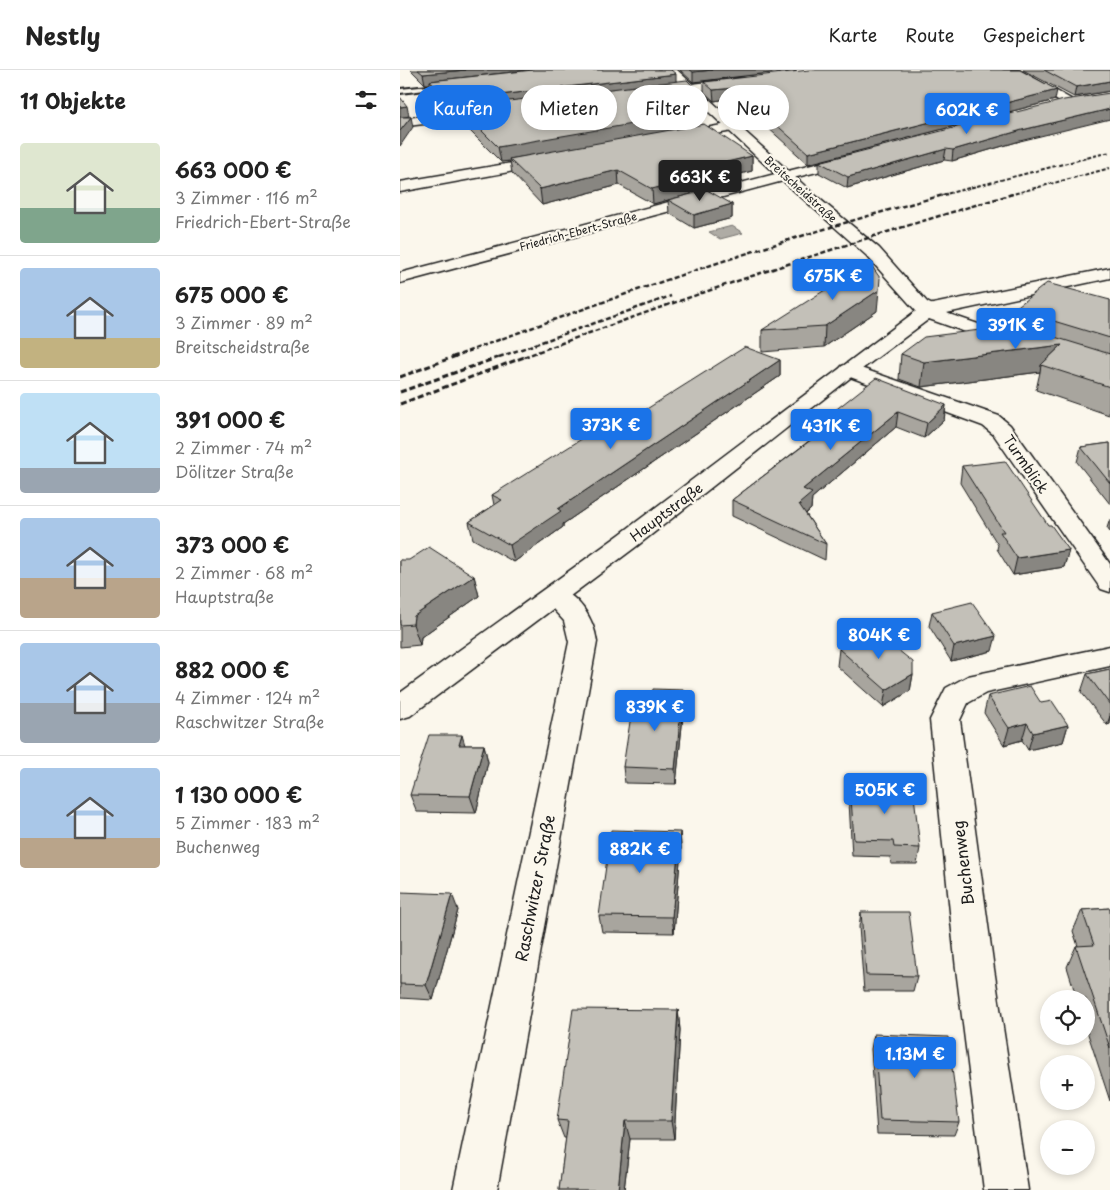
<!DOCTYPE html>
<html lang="de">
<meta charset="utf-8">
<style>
:root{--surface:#fff;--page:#f2f2f2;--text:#222;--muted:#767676;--line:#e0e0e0;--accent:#1a73e8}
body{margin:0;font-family:"Playpen Sans",sans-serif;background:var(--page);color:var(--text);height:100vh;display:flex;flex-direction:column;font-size:19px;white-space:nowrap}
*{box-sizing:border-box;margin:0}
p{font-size:16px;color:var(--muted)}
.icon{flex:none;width:28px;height:28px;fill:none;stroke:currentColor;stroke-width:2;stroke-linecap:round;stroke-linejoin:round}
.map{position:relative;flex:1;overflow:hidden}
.drawer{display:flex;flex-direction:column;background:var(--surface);width:400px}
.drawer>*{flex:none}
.banner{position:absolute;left:15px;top:15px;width:475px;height:45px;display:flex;gap:10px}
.fabs{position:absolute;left:640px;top:920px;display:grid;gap:10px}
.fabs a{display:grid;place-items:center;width:55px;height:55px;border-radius:50%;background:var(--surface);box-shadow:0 2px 8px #0003;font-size:25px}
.price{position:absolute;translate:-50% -42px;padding:0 11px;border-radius:5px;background:var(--accent);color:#fff;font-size:16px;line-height:32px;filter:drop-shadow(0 1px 2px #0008)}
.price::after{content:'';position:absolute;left:50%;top:30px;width:15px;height:11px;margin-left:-8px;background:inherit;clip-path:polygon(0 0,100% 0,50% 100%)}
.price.on{background:#222;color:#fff}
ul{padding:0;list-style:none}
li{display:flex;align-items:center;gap:15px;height:125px;padding:0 20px}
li+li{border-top:1px solid var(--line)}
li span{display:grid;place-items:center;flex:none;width:140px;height:100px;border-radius:5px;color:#555}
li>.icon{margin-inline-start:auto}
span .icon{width:60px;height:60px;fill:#fffc;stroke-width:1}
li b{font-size:21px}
h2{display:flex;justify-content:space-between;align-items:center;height:60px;padding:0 20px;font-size:21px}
.tag{padding:0 18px;border-radius:22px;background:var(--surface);box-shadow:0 2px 8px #0003;font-size:18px;line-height:45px}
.tag.on{background:var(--accent);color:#fff}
header{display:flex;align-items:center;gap:30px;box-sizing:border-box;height:70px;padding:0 25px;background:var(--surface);border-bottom:1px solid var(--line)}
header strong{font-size:24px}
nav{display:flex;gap:28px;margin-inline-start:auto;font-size:18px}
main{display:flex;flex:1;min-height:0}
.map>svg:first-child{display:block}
.water{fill:#afaca5;stroke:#74726e}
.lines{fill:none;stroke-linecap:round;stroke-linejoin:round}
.lane-casing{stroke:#1c1c1c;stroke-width:4}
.street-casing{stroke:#1c1c1c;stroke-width:3}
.secondary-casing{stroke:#1c1c1c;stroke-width:3}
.lane{fill:#fbf7ec;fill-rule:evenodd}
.street{fill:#fbf7ec;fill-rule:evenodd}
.secondary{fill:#fbf7ec;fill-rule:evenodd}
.rail-far2{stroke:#1c1c1c;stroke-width:2;stroke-dasharray:4 2;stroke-linecap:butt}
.rail-far1{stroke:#1c1c1c;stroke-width:2.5;stroke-dasharray:5 2.5;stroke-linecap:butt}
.rail{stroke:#1c1c1c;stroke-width:3;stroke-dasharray:6 3;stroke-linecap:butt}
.wall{fill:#a8a59e;stroke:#1c1c1c}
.shaded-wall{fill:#888681;stroke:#1c1c1c}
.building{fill:#c3c0b8;stroke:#1c1c1c}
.labels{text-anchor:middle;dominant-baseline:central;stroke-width:4.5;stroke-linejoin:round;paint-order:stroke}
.far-street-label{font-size:11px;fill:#1c1c1c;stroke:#fbf7ec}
.street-label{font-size:14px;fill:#1c1c1c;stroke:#fbf7ec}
.near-street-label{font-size:16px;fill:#1c1c1c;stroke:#fbf7ec}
</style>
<header>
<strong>Nestly</strong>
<nav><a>Karte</a><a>Route</a><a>Gespeichert</a></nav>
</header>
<main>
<section class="drawer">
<h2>11 Objekte<svg class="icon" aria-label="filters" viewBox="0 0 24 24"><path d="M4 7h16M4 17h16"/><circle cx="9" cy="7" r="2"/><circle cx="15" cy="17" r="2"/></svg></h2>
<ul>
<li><span style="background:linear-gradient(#dfe7d0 65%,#7fa58c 0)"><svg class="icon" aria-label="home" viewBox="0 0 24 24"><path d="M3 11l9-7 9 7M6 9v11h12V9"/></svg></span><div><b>663 000 €</b><p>3 Zimmer · 116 m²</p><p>Friedrich-Ebert-Straße</p></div></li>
<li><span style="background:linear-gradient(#a9c7e8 70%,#c2b280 0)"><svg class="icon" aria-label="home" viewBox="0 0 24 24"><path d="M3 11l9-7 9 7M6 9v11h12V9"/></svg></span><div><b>675 000 €</b><p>3 Zimmer · 89 m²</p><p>Breitscheidstraße</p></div></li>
<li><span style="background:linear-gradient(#bfe0f5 75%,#9aa5b1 0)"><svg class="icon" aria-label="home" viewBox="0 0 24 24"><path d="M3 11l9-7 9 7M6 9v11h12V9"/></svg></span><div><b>391 000 €</b><p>2 Zimmer · 74 m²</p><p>Dölitzer Straße</p></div></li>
<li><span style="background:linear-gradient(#a9c7e8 60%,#b9a48a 0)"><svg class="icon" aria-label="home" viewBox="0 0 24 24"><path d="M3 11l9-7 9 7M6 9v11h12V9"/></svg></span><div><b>373 000 €</b><p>2 Zimmer · 68 m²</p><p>Hauptstraße</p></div></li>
<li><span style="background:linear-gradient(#a9c7e8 60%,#9aa5b1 0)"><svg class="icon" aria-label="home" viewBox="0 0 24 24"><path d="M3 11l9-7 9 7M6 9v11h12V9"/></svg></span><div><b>882 000 €</b><p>4 Zimmer · 124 m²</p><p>Raschwitzer Straße</p></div></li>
<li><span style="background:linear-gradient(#a9c7e8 70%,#b9a48a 0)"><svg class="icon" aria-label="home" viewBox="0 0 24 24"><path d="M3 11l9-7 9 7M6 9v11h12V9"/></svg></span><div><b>1 130 000 €</b><p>5 Zimmer · 183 m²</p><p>Buchenweg</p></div></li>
</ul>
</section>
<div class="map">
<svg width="710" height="1120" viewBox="0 0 710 1120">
<rect width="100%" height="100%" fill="#fbf7ec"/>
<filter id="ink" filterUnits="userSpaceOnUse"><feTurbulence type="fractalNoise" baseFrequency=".02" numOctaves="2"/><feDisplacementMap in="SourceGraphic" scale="10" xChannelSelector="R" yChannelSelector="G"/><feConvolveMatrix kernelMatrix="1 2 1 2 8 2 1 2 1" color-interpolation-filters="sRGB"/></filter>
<g filter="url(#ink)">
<polygon class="water" points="332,156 343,163 320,169 309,162"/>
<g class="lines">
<g class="lane-casing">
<polygon id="lane" points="49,14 51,17 0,23 0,19"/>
</g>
<g class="street-casing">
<g id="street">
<polygon points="604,0 619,0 678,33 672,37 667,36"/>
<polygon points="341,8 345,9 347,12 345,15 260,26 254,22 260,18"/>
<polygon points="98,37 103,38 104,41 103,44 0,57 0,49"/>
<polygon points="333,53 340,57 338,60 278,71 271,67 278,63"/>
<polygon points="456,84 461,85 463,88 461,91 385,110 380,109 378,106 380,103"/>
<polygon points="147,87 152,88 154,91 152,94 0,122 0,112"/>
<polygon points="710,198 710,208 528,247 521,245 519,241 521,237 528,235"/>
<polygon points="449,294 599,346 610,355 710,494 710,522 701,519 594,365 583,356 442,304 439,300 442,296"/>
<path d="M154,517C178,524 194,548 197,572L97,1120H53L169,572L164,551L141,526L145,520Z"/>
<polygon points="710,576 710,596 586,623 568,633 560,650 594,899 628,1120 584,1120 556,899 530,650 546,618 568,606"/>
</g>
</g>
<g class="secondary-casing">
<polygon id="secondary" points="264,0 277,0 416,126 479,178 527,232 549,244 619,268 622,272 619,276 612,278 605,276 529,249 450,308 237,476 10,646 0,649 0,623 219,465 516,241 467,186 383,111 0,213 0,203 375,104"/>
</g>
<use href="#lane" class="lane"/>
<use href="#street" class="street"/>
<use href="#secondary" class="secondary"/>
<g class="rail-far2">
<polyline points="542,125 710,82"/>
<polyline points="609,125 710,98"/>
</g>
<g class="rail-far1">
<path d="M53,287C215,226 379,169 547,124"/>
<polyline points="99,287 271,226"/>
<path d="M124,287C285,227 448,172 613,124"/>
</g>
<g class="rail">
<polyline points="0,307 56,286"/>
<polyline points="0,322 102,286"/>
<polyline points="0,334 127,286"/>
</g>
</g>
<g class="wall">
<polygon points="11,0 271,0 276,11 296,19 297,33 284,35 287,37 290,56 352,86 352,101 291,116 291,124 332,134 332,148 294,158 269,143 268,130 253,134 219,115 142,135 112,103 110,91 101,92 61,52 59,40 51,41 32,21 30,14 25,14"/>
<polygon points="280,0 396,0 293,12"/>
<polygon points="623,0 710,0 710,21 674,27"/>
<polygon points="304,12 655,30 408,94 335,28 314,31 304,22"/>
<polygon points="620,71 552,91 544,90 447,118 419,103 419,92"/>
<polygon points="710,230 709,345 636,320 640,302 521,317 499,309 501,284 588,259 611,254 614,239"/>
<polygon points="477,241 424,277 362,282 362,260"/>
<polygon points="380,290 380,306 163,454 163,457 114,492 73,469 69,452 94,435 92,425 207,364"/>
<polygon points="546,335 544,350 524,368 496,357 412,428 411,439 406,444 426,474 425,490 332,446 332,430 423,360 424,349"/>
<polygon points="710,373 710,434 677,392 681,377"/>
<polygon points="562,396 648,455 669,480 664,497 613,505 597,479 598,475 560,413"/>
<polygon points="710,449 710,462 707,458"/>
<polygon points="0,490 74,506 79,526 21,567 20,575 0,577"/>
<polygon points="532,542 592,581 551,591 529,556"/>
<polygon points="439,579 513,604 510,621 483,637 437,596"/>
<polygon points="710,599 710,654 707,655 681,622 687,604"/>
<polygon points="588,626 641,633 668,655 663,672 628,680 622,670 604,675 584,643"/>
<polygon points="284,636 276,714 225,713 223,697 250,639"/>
<polygon points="65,675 84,675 88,692 76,743 17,742 10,725"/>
<polygon points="450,715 520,778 517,794 491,794 490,787 452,786 449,732"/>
<polygon points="280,762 281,778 274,863 202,862 199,846"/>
<polygon points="0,822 58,840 33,930 0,928"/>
<polygon points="710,838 710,1031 686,958 686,929 677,929 667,897 676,876 678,876 673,861 682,840"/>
<polygon points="461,842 517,906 513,921 464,921 459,857"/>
<polygon points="278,940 280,960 274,1069 230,1069 224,1120 159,1120 166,1068 164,1068 157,1050"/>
<polygon points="474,964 559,1052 554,1065 477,1064 471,979"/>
</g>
<g class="shaded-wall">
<polygon points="66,0 131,0 30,11 30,14 25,14 23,4"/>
<polygon points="313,0 396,0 293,12 293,2"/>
<polygon points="276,4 276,14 58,37 59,40 51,41 49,31"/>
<polygon points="710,11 710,21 674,27 676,17"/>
<polygon points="335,18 335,28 314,31 313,20"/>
<polygon points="296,19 297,33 268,37 267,23"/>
<polygon points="657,20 655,30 408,94 408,83"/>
<polygon points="7,36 9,46 0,48 0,37"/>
<polygon points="287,37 288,44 290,44 290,59 109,89 110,91 101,92 98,77"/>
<polygon points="710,39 710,49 620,71 552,91 553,80 622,60"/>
<polygon points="11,47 13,57 0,76 0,61"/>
<polygon points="546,79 544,90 447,118 448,107"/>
<polygon points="352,86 352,101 291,116 291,124 253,134 252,119 281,103"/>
<polygon points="218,100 219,115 142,135 140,119"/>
<polygon points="332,134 332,148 294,158 294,145"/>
<polygon points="479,220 477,241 424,277 425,256"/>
<polygon points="662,275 641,295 640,302 521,317 524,292"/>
<polygon points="380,290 380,306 163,454 163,457 114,492 110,475 158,439"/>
<polygon points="546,335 544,350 524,368 527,353"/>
<polygon points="498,342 496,357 412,428 411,439 398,450 399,434 403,419"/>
<polygon points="669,480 664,497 613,505 617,488"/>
<polygon points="74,506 79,526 21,567 20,575 13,554 14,546"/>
<polygon points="596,566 592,581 551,591 554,576"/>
<polygon points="513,604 510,621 483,637 486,620"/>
<polygon points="283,620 284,636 276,714 275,699"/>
<polygon points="710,646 710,654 707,655"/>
<polygon points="627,653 622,670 604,675 609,658"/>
<polygon points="668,655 663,672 628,680 633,663"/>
<polygon points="62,665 67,682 59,675"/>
<polygon points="84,675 88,692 76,743 70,726"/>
<polygon points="280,762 281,778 274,863 272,847"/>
<polygon points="52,824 58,840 33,930 26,915"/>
<polygon points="278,940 280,960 274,1069 271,1051"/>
<polygon points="225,1051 230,1069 224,1120 218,1120"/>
</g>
<g class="building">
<polygon points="18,0 66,0 23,4"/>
<polygon points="133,0 271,0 276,4 49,31 30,11"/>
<polygon points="290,0 313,0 293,2"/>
<polygon points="409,0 620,0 657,20 408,83 335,18 313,20 304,12"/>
<polygon points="644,0 710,0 710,11 676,17"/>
<polygon points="287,10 296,19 267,23 287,37 281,38 290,44 98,77 58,37"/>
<polygon points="710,23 710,39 622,60 553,80 546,79 448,107 419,92 664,30"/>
<polygon points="0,27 7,36 0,37"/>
<polygon points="0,47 11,47 0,61"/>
<polygon points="304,54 352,86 281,103 291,109 252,119 218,100 140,119 109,89"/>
<polygon points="307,120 332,134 294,145 268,130"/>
<polygon points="469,192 480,208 479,220 425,256 362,260"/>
<polygon points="647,213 710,230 710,268 614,239"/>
<polygon points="599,250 710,284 710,317 641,295 662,275 524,292 501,284 524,267 588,259"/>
<polygon points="345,277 380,290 158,439 161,441 110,475 69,452 102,430 92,425 196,360 207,364"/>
<polygon points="476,308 546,335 527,353 498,342 403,419 412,423 399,434 426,474 332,430 433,353 424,349"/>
<polygon points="710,373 710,413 681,377"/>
<polygon points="605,391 648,455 651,455 669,480 617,488 600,462 604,462 562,396"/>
<polygon points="29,477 74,506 14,546 13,554 0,555 0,490 9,490"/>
<polygon points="572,532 596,566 554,576 532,542"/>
<polygon points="473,560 513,592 513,604 486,620 439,579"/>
<polygon points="710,599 710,635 687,604"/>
<polygon points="630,616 641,633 652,631 668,655 633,663 627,653 609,658 588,626"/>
<polygon points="253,619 283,620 275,699 223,697 232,639 250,639"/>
<polygon points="29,665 62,665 59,675 84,675 70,726 10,725"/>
<polygon points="450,715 513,717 520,778 494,777 493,771 454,770"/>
<polygon points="211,760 280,762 272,847 199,846"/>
<polygon points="0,822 52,824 26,915 0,914"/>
<polygon points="710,838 710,978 676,876 694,875 682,840"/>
<polygon points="461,842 509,842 517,906 466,905"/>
<polygon points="173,939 278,940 271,1051 225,1051 218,1120 159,1120 168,1051 157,1050"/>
<polygon points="474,964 548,967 559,1052 480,1050"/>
</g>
</g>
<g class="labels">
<g class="far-street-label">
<text transform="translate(401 119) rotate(42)">Breitscheidstraße</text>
<text transform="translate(178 161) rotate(-15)">Friedrich-Ebert-Straße</text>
</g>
<g class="street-label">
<text transform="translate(626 394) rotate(55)">Turmblick</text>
<text transform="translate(266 442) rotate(-37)">Hauptstraße</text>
</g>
<g class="near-street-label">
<text transform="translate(562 793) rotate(-97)">Buchenweg</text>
<text transform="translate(134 818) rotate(-79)">Raschwitzer Straße</text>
</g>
</g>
</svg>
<div class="fabs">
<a><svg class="icon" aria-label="locate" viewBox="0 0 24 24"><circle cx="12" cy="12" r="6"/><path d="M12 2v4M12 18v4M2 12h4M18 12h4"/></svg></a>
<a>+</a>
<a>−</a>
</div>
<b class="price" style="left:567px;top:65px">602K €</b>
<b class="price on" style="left:300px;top:132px">663K €</b>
<b class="price" style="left:433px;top:231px">675K €</b>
<b class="price" style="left:616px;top:280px">391K €</b>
<b class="price" style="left:211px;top:380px">373K €</b>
<b class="price" style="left:431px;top:381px">431K €</b>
<b class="price" style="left:479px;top:590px">804K €</b>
<b class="price" style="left:255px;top:662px">839K €</b>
<b class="price" style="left:485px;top:745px">505K €</b>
<b class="price" style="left:240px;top:804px">882K €</b>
<b class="price" style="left:515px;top:1009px">1.13M €</b>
<div class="banner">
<a class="tag on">Kaufen</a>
<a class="tag">Mieten</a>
<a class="tag">Filter</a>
<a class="tag">Neu</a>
</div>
</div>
</main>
